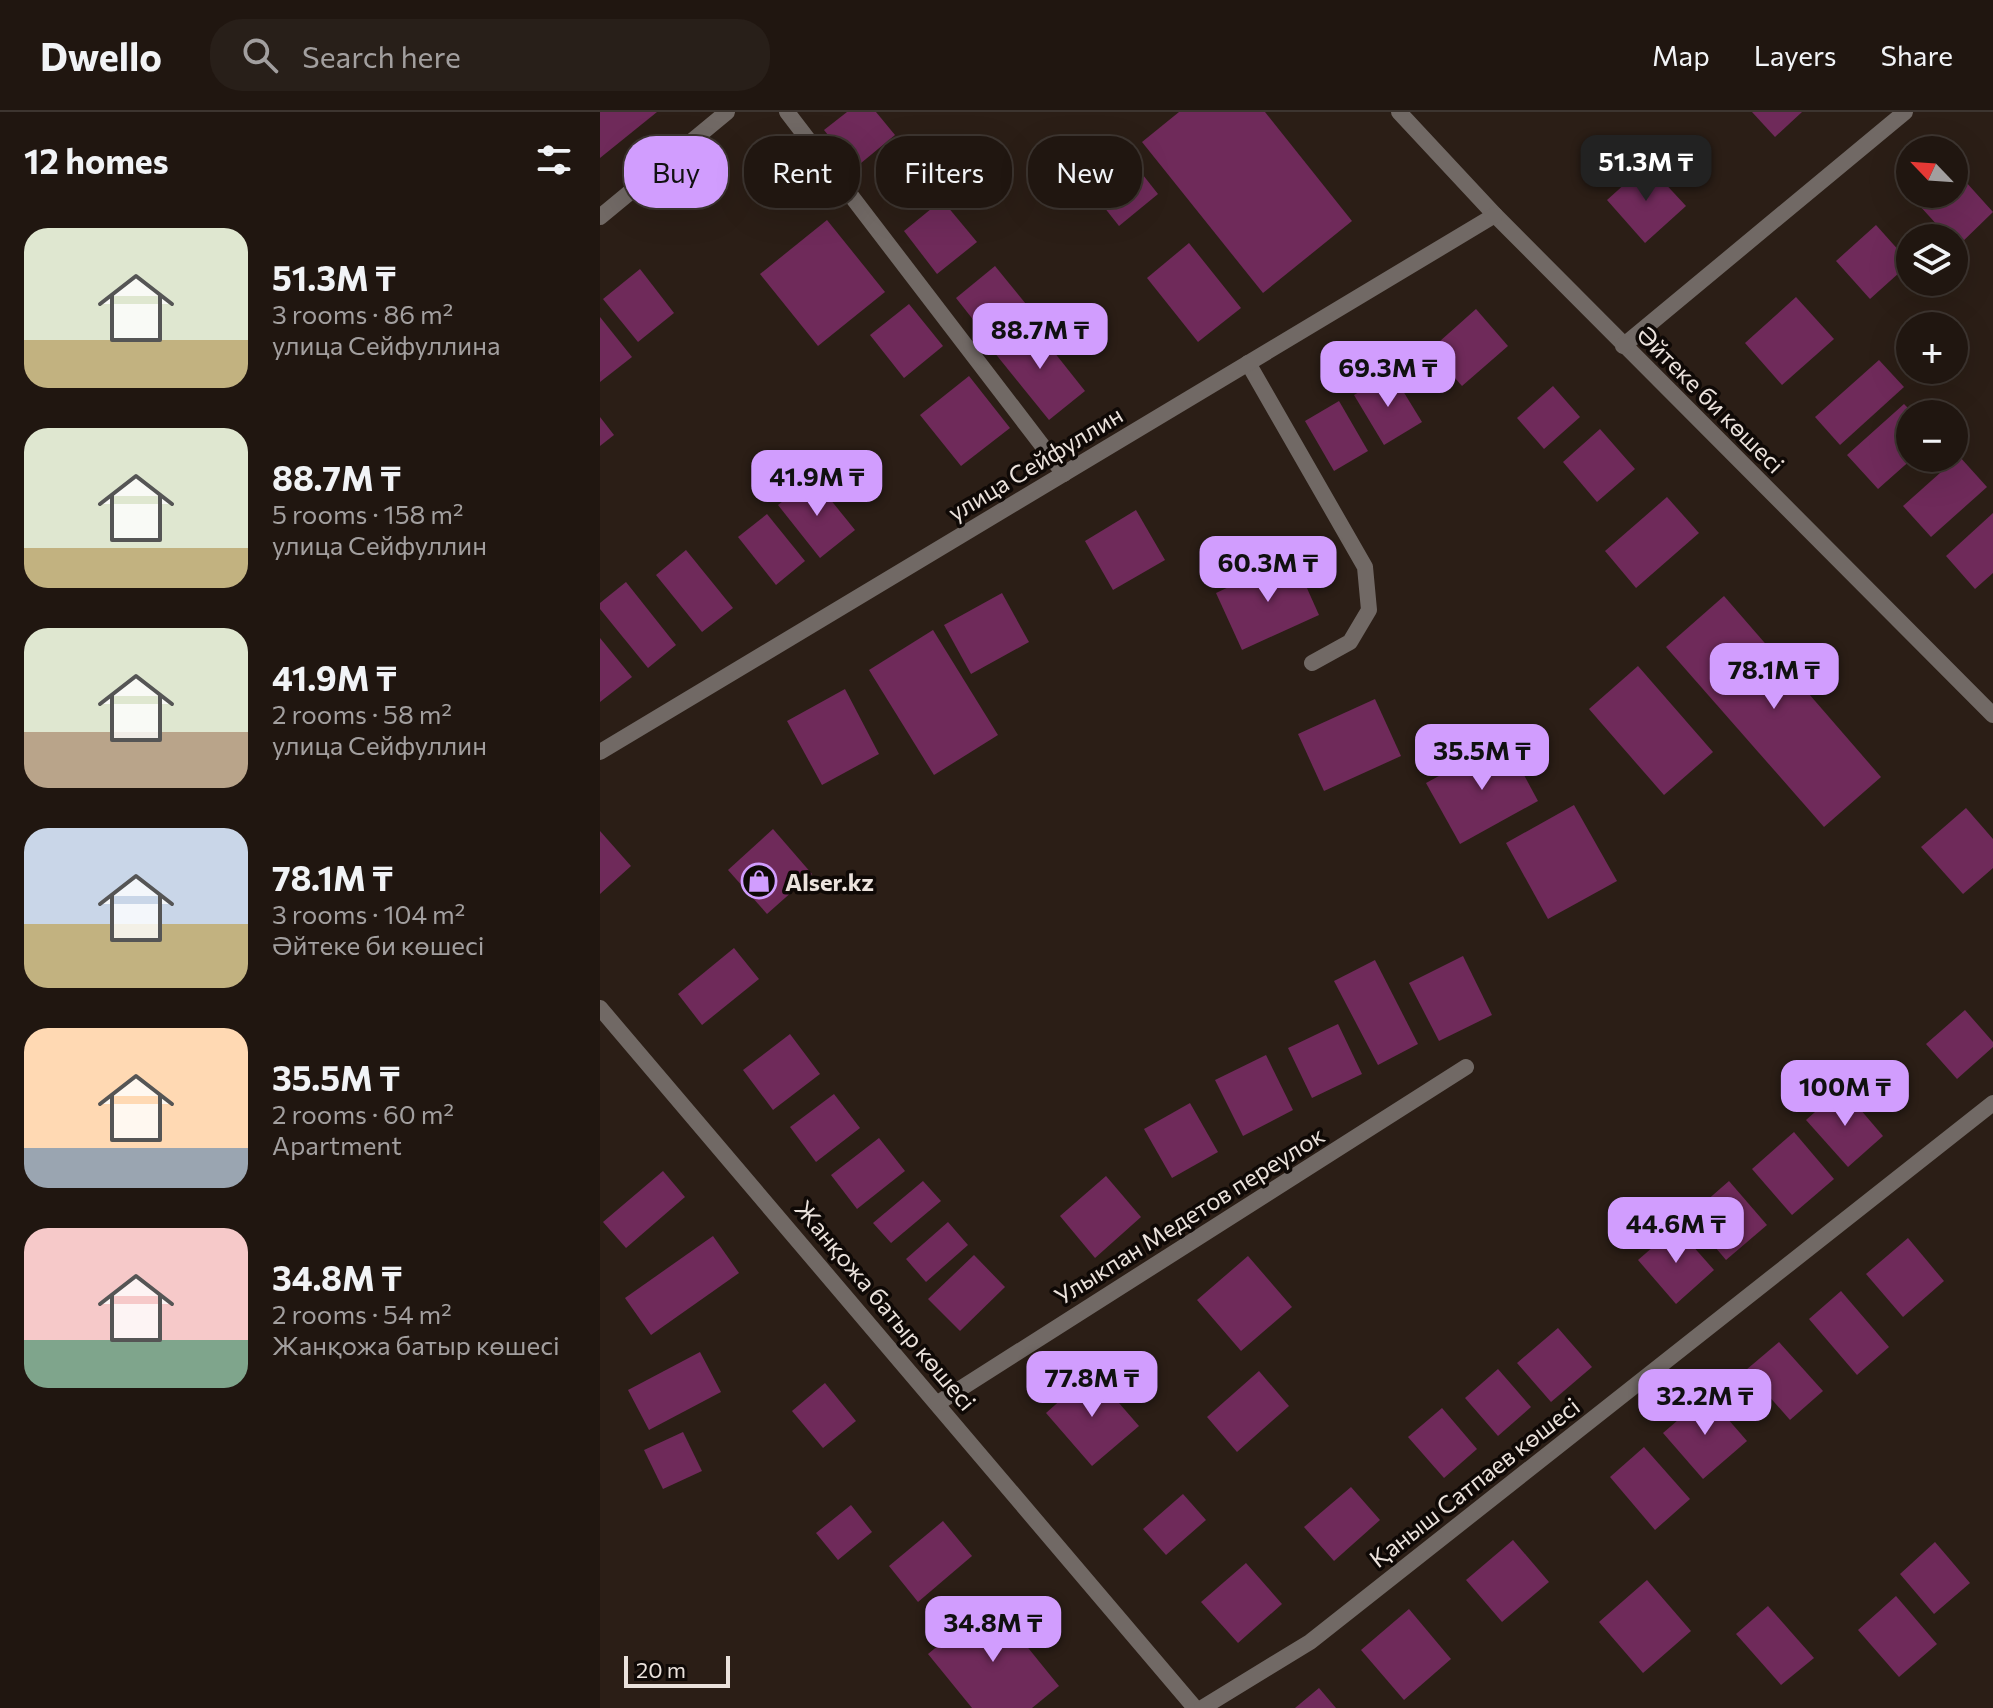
<!DOCTYPE html>
<meta charset="utf-8">
<style>
:root{--surface:#201610;--page:#281f19;--text:#f1f3f6;--muted:#a29f9f;--line:#3d3530;--accent:#d19dfe}
body{margin:0;font-family:Commissioner,sans-serif;background:var(--page);color:var(--text);height:100vh;display:flex;flex-direction:column;font-size:30px;white-space:nowrap}
*{box-sizing:border-box;margin:0}
p{font-size:26px;color:var(--muted)}
.icon{flex:none;width:44px;height:44px;fill:none;stroke:currentColor;stroke-width:2;stroke-linecap:round;stroke-linejoin:round}
.map{position:relative;flex:1;overflow:hidden}
.panel{display:flex;flex-direction:column;background:var(--surface);width:600px}
.panel>*{flex:none}
.hud{position:absolute;left:24px;top:24px;width:760px;height:72px;display:flex;gap:16px}
.needle{width:52px;rotate:295deg}
.tools{position:absolute;left:1296px;top:24px;display:grid;gap:16px}
.tools a{display:grid;place-items:center;width:72px;height:72px;border-radius:50%;background:var(--surface);box-shadow:0 8px 32px #0002,0 0 0 2px var(--line);font-size:40px}
.scale{position:absolute;left:24px;bottom:20px;width:106px;box-sizing:border-box;padding-left:8px;border:4px solid #ebe2dc;border-top:0;font-size:22px;line-height:28px;white-space:nowrap;color:#ebe2dc;-webkit-text-stroke:6px #0f0906;paint-order:stroke}
.price{position:absolute;translate:-50% -68px;padding:0 18px;border-radius:16px;background:var(--accent);color:#111;font-size:26px;line-height:52px;filter:drop-shadow(0 2px 4px #0008)}
.price::after{content:'';position:absolute;left:50%;top:48px;width:24px;height:18px;margin-left:-12px;background:inherit;clip-path:polygon(0 0,100% 0,50% 100%)}
.price.active{background:#222;color:#fff}
ul{padding:0;list-style:none}
li{display:flex;align-items:center;gap:24px;height:200px;padding:0 24px}
li span{display:grid;place-items:center;flex:none;width:224px;height:160px;border-radius:24px;color:#555}
li>.icon{margin-inline-start:auto}
span .icon{width:96px;height:96px;fill:#fffc;stroke-width:1}
li b{font-size:34px}
h2{display:flex;justify-content:space-between;align-items:center;height:96px;padding:0 24px;font-size:34px}
.pill{padding:0 28px;border-radius:32px;background:var(--surface);box-shadow:0 8px 32px #0002,0 0 0 2px var(--line);font-size:28px;line-height:72px}
.pill.active{background:var(--accent);color:#111}
header{display:flex;align-items:center;gap:48px;box-sizing:border-box;height:112px;padding:0 40px;background:var(--surface);border-bottom:2px solid var(--line)}
header strong{font-size:38px}
nav{display:flex;gap:44px;margin-inline-start:auto;font-size:28px}
.search{width:560px;height:72px;background:var(--page);display:flex;align-items:center;gap:20px;box-sizing:border-box;padding:0 28px;border-radius:32px;color:var(--muted);font-size:30px}
main{display:flex;flex:1;min-height:0}
.map>svg:first-child{display:block}
.building{fill:#6f2a5a}
.lines{fill:none;stroke-linecap:round;stroke-linejoin:round}
.minor{stroke:#716965;stroke-width:16}
.labels{text-anchor:middle;dominant-baseline:central;stroke-width:7;stroke-linejoin:round;paint-order:stroke}
.street-label{font-size:24px;fill:#ebe2dc;stroke:#0f0906}
.poi-label{font-size:24px;font-weight:bold;fill:#ebe2dc;stroke:#0f0906;text-anchor:start}
</style>
<header>
<strong>Dwello</strong>
<div class="search"><svg class="icon" aria-label="search" viewBox="0 0 24 24"><circle cx="10" cy="10" r="6"/><path d="M15 15l6 6"/></svg>Search here</div>
<nav><a>Map</a><a>Layers</a><a>Share</a></nav>
</header>
<main>
<section class="panel">
<h2>12 homes<svg class="icon" aria-label="filters" viewBox="0 0 24 24"><path d="M4 7h16M4 17h16"/><circle cx="9" cy="7" r="2"/><circle cx="15" cy="17" r="2"/></svg></h2>
<ul>
<li><span style="background:linear-gradient(#dfe7d0 70%,#c2b280 0)"><svg class="icon" aria-label="home" viewBox="0 0 24 24"><path d="M3 11l9-7 9 7M6 9v11h12V9"/></svg></span><div><b>51.3M ₸</b><p>3 rooms · 86 m²</p><p>улица Сейфуллина</p></div></li>
<li><span style="background:linear-gradient(#dfe7d0 75%,#c2b280 0)"><svg class="icon" aria-label="home" viewBox="0 0 24 24"><path d="M3 11l9-7 9 7M6 9v11h12V9"/></svg></span><div><b>88.7M ₸</b><p>5 rooms · 158 m²</p><p>улица Сейфуллин</p></div></li>
<li><span style="background:linear-gradient(#dfe7d0 65%,#b9a48a 0)"><svg class="icon" aria-label="home" viewBox="0 0 24 24"><path d="M3 11l9-7 9 7M6 9v11h12V9"/></svg></span><div><b>41.9M ₸</b><p>2 rooms · 58 m²</p><p>улица Сейфуллин</p></div></li>
<li><span style="background:linear-gradient(#c9d6e8 60%,#c2b280 0)"><svg class="icon" aria-label="home" viewBox="0 0 24 24"><path d="M3 11l9-7 9 7M6 9v11h12V9"/></svg></span><div><b>78.1M ₸</b><p>3 rooms · 104 m²</p><p>Әйтеке би көшесі</p></div></li>
<li><span style="background:linear-gradient(#ffd9b3 75%,#9aa5b1 0)"><svg class="icon" aria-label="home" viewBox="0 0 24 24"><path d="M3 11l9-7 9 7M6 9v11h12V9"/></svg></span><div><b>35.5M ₸</b><p>2 rooms · 60 m²</p><p>Apartment</p></div></li>
<li><span style="background:linear-gradient(#f6c9c9 70%,#7fa58c 0)"><svg class="icon" aria-label="home" viewBox="0 0 24 24"><path d="M3 11l9-7 9 7M6 9v11h12V9"/></svg></span><div><b>34.8M ₸</b><p>2 rooms · 54 m²</p><p>Жанқожа батыр көшесі</p></div></li>
</ul>
</section>
<div class="map">
<svg width="1393" height="1596" viewBox="0 0 1393 1596">
<rect width="100%" height="100%" fill="#2b1e16"/>
<g class="building">
<polygon points="0,0 57,0 0,46"/>
<polygon points="247,0 276,0 295,23 255,56 224,18"/>
<polygon points="579,0 665,0 752,109 663,181 542,30"/>
<polygon points="1152,0 1202,0 1175,25"/>
<polygon points="524,39 558,82 519,114 485,71"/>
<polygon points="1047,52 1086,94 1045,131 1007,88"/>
<polygon points="1356,59 1393,100 1357,135 1354,126 1349,126 1319,93 1331,82 1354,82"/>
<polygon points="342,88 377,130 337,162 304,119"/>
<polygon points="227,108 285,180 218,234 160,162"/>
<polygon points="1276,113 1310,151 1270,187 1236,149"/>
<polygon points="589,131 641,196 598,230 547,166"/>
<polygon points="395,154 430,197 390,229 356,186"/>
<polygon points="40,157 74,201 38,230 3,187"/>
<polygon points="1196,185 1234,227 1182,273 1145,231"/>
<polygon points="309,192 343,234 304,266 270,223"/>
<polygon points="876,197 908,234 862,274 830,238"/>
<polygon points="0,205 32,245 0,270"/>
<polygon points="431,211 485,279 449,308 394,240"/>
<polygon points="1279,248 1304,275 1240,333 1215,305"/>
<polygon points="792,261 822,310 784,333 754,283"/>
<polygon points="369,264 410,316 361,354 320,303"/>
<polygon points="953,274 980,305 944,337 917,306"/>
<polygon points="739,289 768,339 734,359 705,309"/>
<polygon points="1304,292 1314,302 1310,302 1310,346 1313,346 1278,377 1247,343"/>
<polygon points="0,305 14,323 0,334"/>
<polygon points="1000,317 1035,357 997,390 963,350"/>
<polygon points="1359,344 1387,375 1331,425 1303,394"/>
<polygon points="213,366 255,418 220,446 178,393"/>
<polygon points="1067,385 1099,421 1036,476 1005,439"/>
<polygon points="536,398 565,448 513,478 485,429"/>
<polygon points="1393,401 1393,461 1375,477 1346,444"/>
<polygon points="167,402 205,449 176,473 138,425"/>
<polygon points="86,438 133,496 102,520 56,463"/>
<polygon points="693,445 719,503 642,538 616,481"/>
<polygon points="26,470 76,533 48,556 0,497 0,491"/>
<polygon points="402,481 429,530 371,562 344,513"/>
<polygon points="1124,484 1281,665 1224,715 1066,535"/>
<polygon points="333,518 398,623 334,663 269,558"/>
<polygon points="0,526 32,565 0,590"/>
<polygon points="1038,554 1113,640 1064,683 989,597"/>
<polygon points="245,577 279,642 222,673 187,609"/>
<polygon points="775,587 801,644 724,679 698,622"/>
<polygon points="905,628 938,689 860,732 826,671"/>
<polygon points="974,693 1017,769 948,807 906,731"/>
<polygon points="1366,696 1393,727 1393,756 1363,782 1321,735"/>
<polygon points="173,717 212,762 167,802 128,758"/>
<polygon points="0,719 31,754 0,782"/>
<polygon points="134,836 159,867 102,913 78,882"/>
<polygon points="863,844 892,903 839,929 809,871"/>
<polygon points="775,848 818,932 778,953 734,869"/>
<polygon points="1365,898 1393,930 1393,935 1357,967 1326,932"/>
<polygon points="738,912 762,962 712,986 688,936"/>
<polygon points="190,922 220,962 173,998 143,958"/>
<polygon points="666,943 693,998 643,1024 615,968"/>
<polygon points="1242,976 1283,1024 1248,1055 1206,1008"/>
<polygon points="234,982 260,1016 216,1050 190,1015"/>
<polygon points="590,991 618,1040 572,1066 544,1017"/>
<polygon points="1194,1020 1234,1067 1192,1103 1152,1057"/>
<polygon points="279,1026 305,1059 257,1097 231,1063"/>
<polygon points="63,1059 85,1085 26,1136 3,1110"/>
<polygon points="506,1064 541,1105 495,1146 460,1104"/>
<polygon points="323,1069 341,1089 291,1131 273,1111"/>
<polygon points="1129,1069 1167,1113 1126,1148 1089,1104"/>
<polygon points="348,1110 368,1133 326,1170 306,1147"/>
<polygon points="1076,1115 1114,1158 1076,1192 1038,1148"/>
<polygon points="113,1124 139,1161 51,1223 25,1186"/>
<polygon points="1308,1126 1344,1169 1303,1205 1266,1162"/>
<polygon points="374,1143 405,1175 360,1219 328,1187"/>
<polygon points="648,1144 692,1195 641,1239 597,1188"/>
<polygon points="1241,1179 1289,1235 1257,1263 1209,1207"/>
<polygon points="958,1216 992,1255 951,1290 917,1251"/>
<polygon points="1179,1230 1223,1279 1190,1308 1146,1258"/>
<polygon points="100,1240 121,1280 49,1318 28,1278"/>
<polygon points="898,1257 931,1295 898,1324 865,1286"/>
<polygon points="659,1259 689,1294 637,1340 607,1305"/>
<polygon points="492,1260 539,1314 492,1354 446,1301"/>
<polygon points="225,1271 256,1309 223,1336 192,1299"/>
<polygon points="1107,1283 1147,1329 1103,1367 1063,1321"/>
<polygon points="842,1296 877,1337 844,1366 808,1325"/>
<polygon points="83,1320 102,1359 63,1377 44,1338"/>
<polygon points="1044,1335 1090,1387 1055,1418 1010,1365"/>
<polygon points="751,1375 780,1408 734,1449 704,1415"/>
<polygon points="583,1382 606,1408 566,1443 543,1417"/>
<polygon points="251,1393 272,1420 238,1448 216,1421"/>
<polygon points="343,1409 372,1444 318,1490 289,1454"/>
<polygon points="913,1428 949,1470 902,1510 866,1468"/>
<polygon points="1335,1430 1370,1471 1334,1502 1300,1462"/>
<polygon points="646,1451 682,1492 638,1531 601,1490"/>
<polygon points="1047,1468 1091,1519 1043,1561 999,1510"/>
<polygon points="1296,1484 1337,1532 1299,1565 1258,1518"/>
<polygon points="391,1490 459,1574 432,1596 372,1596 328,1542"/>
<polygon points="1168,1494 1214,1546 1181,1573 1136,1522"/>
<polygon points="809,1497 851,1547 804,1588 761,1538"/>
<polygon points="719,1576 736,1596 695,1596"/>
</g>
<g class="lines">
<g class="minor">
<polyline points="187,0 464,362"/>
<polyline points="799,0 895,103 1393,603"/>
<polyline points="0,105 127,0"/>
<polyline points="1023,234 1305,0"/>
<polyline points="648,251 765,455 769,498 750,530 712,551"/>
<polyline points="0,640 895,103"/>
<polyline points="0,896 595,1596"/>
<polyline points="338,1291 866,955"/>
<polyline points="602,1596 710,1530 1393,991"/>
</g>
</g>
<defs>
<g id="shop-ring" transform="scale(1.8)"><circle r="9.5" fill="#0f0906" stroke="#d19dfe" stroke-width="1.5"/><path d="M-5-2.5h2.3a2.7 3.5 0 0 1 5.4 0H5L5.5 6h-11ZM-1.5-2.5h3a1.5 2.3 0 0 0-3 0Z" fill="#d19dfe"/></g>
</defs>
<g fill-rule="evenodd">
<use href="#shop-ring" x="159" y="769"/>
</g>
<g class="labels">
<g class="street-label">
<text transform="translate(1111 287) rotate(45)">Әйтеке би көшесі</text>
<text transform="translate(435 351) rotate(-31)">улица Сейфуллин</text>
<text transform="translate(589 1103) rotate(-32)">Улыкпан Медетов переулок</text>
<text transform="translate(286 1193) rotate(50)">Жанқожа батыр көшесі</text>
<text transform="translate(874 1370) rotate(-38)">Қаныш Сатпаев көшесі</text>
</g>
<g class="poi-label">
<text x="185" y="769">Alser.kz</text>
</g>
</g>
</svg>
<div class="tools">
<a><svg class="needle" viewBox="-14 -14 28 28"><path d="M0-13l5 13h-10z" fill="#e53935"/><path d="M0 13l5-13h-10z" fill="#a29f9f"/></svg></a>
<a><svg class="icon" aria-label="layers" viewBox="0 0 24 24"><path d="M12 4l9 5-9 5-9-5zM3 14l9 5 9-5"/></svg></a>
<a>+</a>
<a>−</a>
</div>
<div class="scale">20 m</div>
<b class="price active" style="left:1046px;top:91px">51.3M ₸</b>
<b class="price" style="left:440px;top:259px">88.7M ₸</b>
<b class="price" style="left:788px;top:297px">69.3M ₸</b>
<b class="price" style="left:217px;top:406px">41.9M ₸</b>
<b class="price" style="left:668px;top:492px">60.3M ₸</b>
<b class="price" style="left:1174px;top:599px">78.1M ₸</b>
<b class="price" style="left:882px;top:680px">35.5M ₸</b>
<b class="price" style="left:1245px;top:1016px">100M ₸</b>
<b class="price" style="left:1076px;top:1153px">44.6M ₸</b>
<b class="price" style="left:492px;top:1307px">77.8M ₸</b>
<b class="price" style="left:1105px;top:1325px">32.2M ₸</b>
<b class="price" style="left:393px;top:1552px">34.8M ₸</b>
<div class="hud">
<a class="pill active">Buy</a>
<a class="pill">Rent</a>
<a class="pill">Filters</a>
<a class="pill">New</a>
</div>
</div>
</main>
